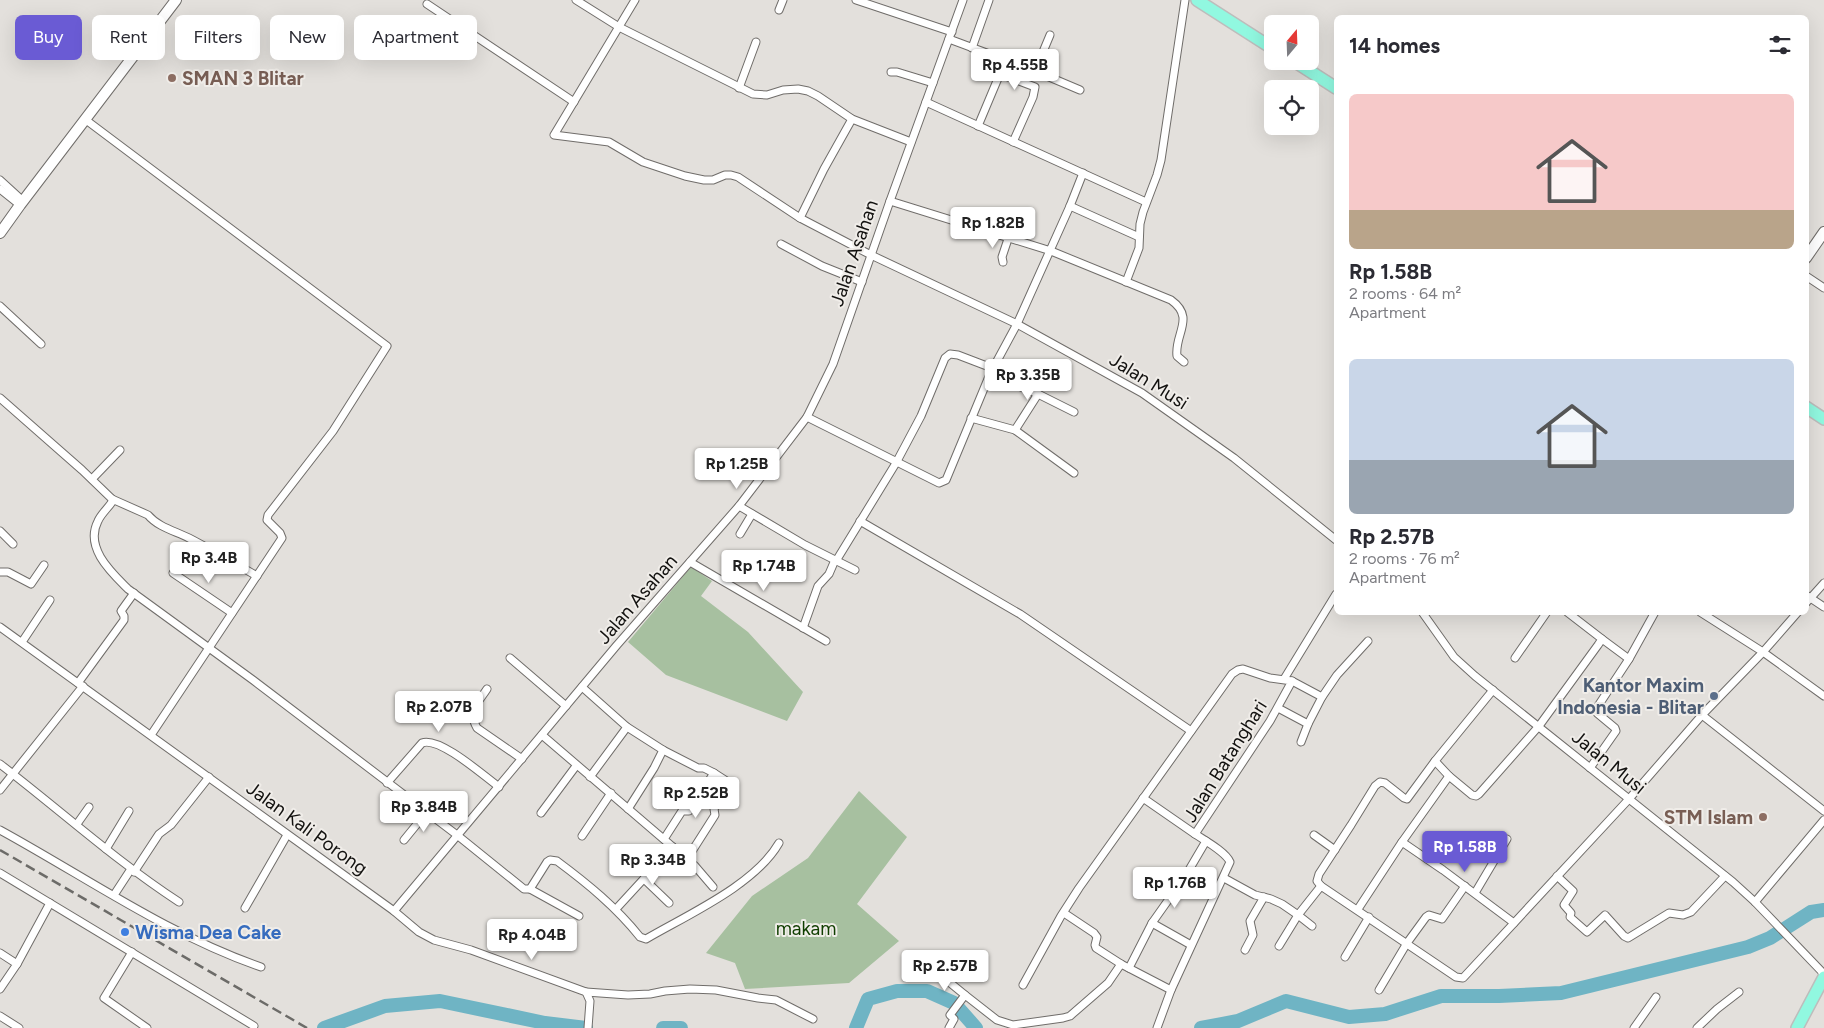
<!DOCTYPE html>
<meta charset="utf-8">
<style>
:root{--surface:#fff;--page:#f7f7f7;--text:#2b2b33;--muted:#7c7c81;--accent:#6a5bd4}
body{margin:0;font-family:Figtree,sans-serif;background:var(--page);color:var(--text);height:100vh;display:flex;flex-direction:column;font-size:19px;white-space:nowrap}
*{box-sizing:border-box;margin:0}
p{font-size:16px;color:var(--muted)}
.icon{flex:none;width:28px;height:28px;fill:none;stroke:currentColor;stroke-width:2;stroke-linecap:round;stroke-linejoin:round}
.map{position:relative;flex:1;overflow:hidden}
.drawer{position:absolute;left:1334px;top:15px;width:475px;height:600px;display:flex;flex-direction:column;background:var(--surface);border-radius:8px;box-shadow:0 5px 20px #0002}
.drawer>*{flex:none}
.guide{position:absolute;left:15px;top:15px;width:475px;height:45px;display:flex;gap:10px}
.needle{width:32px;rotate:19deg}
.buttons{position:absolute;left:1264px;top:15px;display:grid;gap:10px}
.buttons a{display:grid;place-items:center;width:55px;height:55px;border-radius:8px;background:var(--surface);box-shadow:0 5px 20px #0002;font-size:25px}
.price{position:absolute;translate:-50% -42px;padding:0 11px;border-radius:5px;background:#fff;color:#222;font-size:16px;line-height:32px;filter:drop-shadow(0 1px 2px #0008)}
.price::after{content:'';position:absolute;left:50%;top:30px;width:15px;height:11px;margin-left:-8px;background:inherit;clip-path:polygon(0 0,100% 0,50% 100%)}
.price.active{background:var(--accent);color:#fff}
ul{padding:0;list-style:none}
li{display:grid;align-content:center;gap:10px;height:265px;padding:0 15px}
li span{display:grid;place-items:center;height:155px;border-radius:8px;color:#555}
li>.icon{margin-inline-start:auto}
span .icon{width:90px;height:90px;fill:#fffc;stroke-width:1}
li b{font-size:21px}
h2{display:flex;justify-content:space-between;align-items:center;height:60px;padding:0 15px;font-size:21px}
.pill{padding:0 18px;border-radius:8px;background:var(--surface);box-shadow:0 5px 20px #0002;font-size:18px;line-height:45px}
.pill.active{background:var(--accent);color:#fff}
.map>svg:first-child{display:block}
.green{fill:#a7c0a0}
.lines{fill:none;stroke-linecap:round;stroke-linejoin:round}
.river{stroke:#6fb4c4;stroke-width:14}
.street-casing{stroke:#706d6a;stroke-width:9}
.secondary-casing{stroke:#706d6a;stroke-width:12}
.primary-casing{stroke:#bdbdbc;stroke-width:14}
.street{stroke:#fff;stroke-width:7}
.secondary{stroke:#fff;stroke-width:10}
.primary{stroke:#91f8e0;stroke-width:11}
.rail{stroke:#6c6b68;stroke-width:2.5;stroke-dasharray:10 5;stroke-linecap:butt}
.education-dot{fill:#8d6e63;stroke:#f0ede9;stroke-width:2}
.service-dot{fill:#5c6f8a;stroke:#f0ede9;stroke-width:2}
.shop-dot{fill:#3f7fe0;stroke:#f0ede9;stroke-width:2}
.labels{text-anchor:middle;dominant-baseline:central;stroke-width:4;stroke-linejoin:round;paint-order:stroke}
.education-label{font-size:19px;font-weight:bold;fill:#785e54;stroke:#f0ede9;text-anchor:start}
.street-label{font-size:19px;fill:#131210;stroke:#f0ede9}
.service-label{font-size:19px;font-weight:bold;fill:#4e5e75;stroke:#f0ede9;text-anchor:end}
.park-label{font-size:19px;fill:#103e00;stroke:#f0ede9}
.shop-label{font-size:19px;font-weight:bold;fill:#366cbe;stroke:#f0ede9;text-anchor:start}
</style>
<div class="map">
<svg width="1824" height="1028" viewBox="0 0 1824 1028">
<rect width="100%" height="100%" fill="#e3e0dc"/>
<g class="green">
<polygon points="691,567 712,581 701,596 748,632 803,692 787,721 666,675 628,642"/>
<polygon points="859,791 907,837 857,904 899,941 849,983 745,989 735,963 706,953 752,896 808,858"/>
</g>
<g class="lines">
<g class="river">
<polyline points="324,1028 385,1006 440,1001 545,1023 586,1028"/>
<polyline points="663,1028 681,1028"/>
<polyline points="856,1028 868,999 897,991 927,991 954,1003 976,1028"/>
<polyline points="1201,1028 1238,1021 1286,1001 1349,1017 1385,1014 1441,996 1499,996 1561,993 1748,947 1770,938 1811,912 1824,910"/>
</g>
<g class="street-casing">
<g id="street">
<polyline points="576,0 619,27 753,94 767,95 783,90 798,89 808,91 818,96 852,119 911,142"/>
<polyline points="635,0 554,135 609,142 643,162 685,176 704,180 713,180 725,175 731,175 738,177 800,218 871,255 1017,324 1142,393 1234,458 1336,540"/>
<polyline points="856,0 952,32"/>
<polyline points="427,4 574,102"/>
<polyline points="779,10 783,0"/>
<polyline points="949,39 1035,71 1080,90"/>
<polyline points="972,48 989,0"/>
<polyline points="1035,71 1050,35"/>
<polyline points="891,72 897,72 933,83"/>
<polyline points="739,88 756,42"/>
<polyline points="926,102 1146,202"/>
<polyline points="86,120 387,346 333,431 268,515 267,520 280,533 282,538 151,735"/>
<polyline points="978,126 999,76 1003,75 1035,87 1033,97 1013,142"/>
<polyline points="0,180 23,201"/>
<polyline points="0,189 20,205"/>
<path d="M890,201L1051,251L1171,300C1196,318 1174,334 1177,356L1184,362"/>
<polyline points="1070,206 1139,237"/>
<polyline points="800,218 824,169 852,119"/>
<polyline points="781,244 822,266 862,282"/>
<polyline points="1003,262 1002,257 1008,239"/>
<polyline points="1806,276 1824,288"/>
<polyline points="1126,282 1139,248 1140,224 1143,212 1157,175 1161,160 1185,0"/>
<polyline points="0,306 41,344"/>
<polyline points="990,374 1038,394 1074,412"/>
<path d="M0,398L82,470L112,499L148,515C158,527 175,531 189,538C212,550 234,563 257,576"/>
<polyline points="807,417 939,483 946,480 990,374 1017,324 1070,206 1083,173"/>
<polyline points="971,418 1015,430 1074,473"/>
<polyline points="1015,430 1038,394"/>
<polyline points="92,479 120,450"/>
<path d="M112,499V502C108,508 101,514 98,521C84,548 112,573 128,589L253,680L457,835L524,889H530L547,862L550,860L557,861C588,884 616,907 640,937L646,939C687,915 755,885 779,843"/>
<polyline points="739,506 805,545 855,570"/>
<polyline points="860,521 1020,614 1191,731"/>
<polyline points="0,531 13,544"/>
<polyline points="740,534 752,514"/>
<polyline points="836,561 896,463 921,416 945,358 950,354 958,355 992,368"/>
<polyline points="690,562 826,641"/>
<polyline points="0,572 8,572 31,584 44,565"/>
<polyline points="173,573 232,613"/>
<polyline points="1806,595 1824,607"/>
<polyline points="1806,603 1824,583"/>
<polyline points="1422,612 1454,657 1475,676 1733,882 1755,902 1824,974"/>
<polyline points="1700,612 1763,652 1824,696"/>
<polyline points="0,627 394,911 419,932 434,940 471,950 586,992 590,1001 588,1028"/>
<polyline points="803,628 818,586 829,574 835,560"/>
<polyline points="1602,639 1629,659"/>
<polyline points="22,642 50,600"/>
<polyline points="510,658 566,706"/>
<polyline points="1515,658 1547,612"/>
<polyline points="1284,679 1336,594"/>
<polyline points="1292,681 1322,697 1308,724 1301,742"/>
<polyline points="78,683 124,620 124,616 121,611 134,593"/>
<polyline points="582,687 627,727"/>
<path d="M487,689C478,703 467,711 477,728L522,759"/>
<polyline points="1322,697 1337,675 1368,641"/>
<polyline points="1278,708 1308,724"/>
<polyline points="1702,715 1824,811"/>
<polyline points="542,735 695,866 713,887"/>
<path d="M0,764C60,810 116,861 179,902"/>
<polyline points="1590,768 1616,731 1615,728 1597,713 1596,709 1629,659 1655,612"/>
<polyline points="1449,776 1435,761 1493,690"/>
<polyline points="590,777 627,727 663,750 698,768 704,768 714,773 689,811 682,811 664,839"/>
<path d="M387,783L422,743C439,736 484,776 499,787"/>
<polyline points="0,790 83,686"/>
<polyline points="1143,798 1195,834"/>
<polyline points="628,809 654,768 663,750"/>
<polyline points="541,813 576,766"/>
<polyline points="77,824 89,807"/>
<path d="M0,830C86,877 168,935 261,967"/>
<polyline points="1314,835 1335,850"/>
<polyline points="582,836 611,793"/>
<polyline points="404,840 426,813"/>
<polyline points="1402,842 1443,870 1514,923"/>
<polyline points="106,849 129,811"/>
<polyline points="687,859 715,815 714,809 728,786 728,782 714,773"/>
<polyline points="134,872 159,834 171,825 209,777"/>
<polyline points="0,873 254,1026"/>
<polyline points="1557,876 1573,891 1564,905 1571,913 1570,917 1587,932 1605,915 1624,936 1628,938 1669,913 1683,915 1691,912 1725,876"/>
<polyline points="1224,878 1255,895 1271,899 1282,904 1298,915 1321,886 1456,977 1463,978 1629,799 1702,715 1763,652 1798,612"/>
<polyline points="644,879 669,903"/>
<polyline points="1321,886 1317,881 1319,874 1351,825 1375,786 1380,782 1385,783 1404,798 1407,799 1435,761"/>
<polyline points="530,889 579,916"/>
<polyline points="1475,893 1507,839"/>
<polyline points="114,895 131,869"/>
<polyline points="1755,902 1824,820"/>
<polyline points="245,908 287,835"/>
<polyline points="616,909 673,847"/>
<polyline points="1358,909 1402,842 1449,776 1472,795 1476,796 1479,794 1539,726 1598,645 1602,639 1567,612"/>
<polyline points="394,911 617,645 739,506 807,417 833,364 890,201 963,0"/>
<polyline points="1064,913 1094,933 1097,937 1095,945 1096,948 1121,964 1171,990"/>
<polyline points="1152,923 1191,945"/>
<polyline points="1279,946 1298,915 1312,926"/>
<polyline points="1245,950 1253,935 1250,921 1264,897"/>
<polyline points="132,952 104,998 147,1028"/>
<polyline points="0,953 17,964 0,989"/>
<polyline points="1345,957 1369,917"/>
<polyline points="17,964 50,903"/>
<polyline points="1129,968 1152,923 1186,875 1206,841"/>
<polyline points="938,973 965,995"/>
<path d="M1023,985L1061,916L1079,888L1232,674L1238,670L1243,669L1270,678L1292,681L1270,721L1195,834C1204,840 1226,852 1230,862L1171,990L1157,1028"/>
<polyline points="1379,990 1407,943 1426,917 1429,915 1442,919 1465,886"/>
<polyline points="586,992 628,995 650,994 665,991 690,989 716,990 758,998 776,1000 813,1019"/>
<polyline points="0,1016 19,1028"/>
<polyline points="949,1028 954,1019 950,1015 965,995 997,1020 1013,1025 1063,1018 1070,1016 1108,983 1121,964"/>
<polyline points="1634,1028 1656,997"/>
<polyline points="1697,1028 1717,1009 1739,992"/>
</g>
</g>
<g class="secondary-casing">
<g id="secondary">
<polyline points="0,233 20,205 176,0"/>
<polyline points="1806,258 1824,232"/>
</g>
</g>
<g class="primary-casing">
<g id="primary">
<polyline points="1197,0 1272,48"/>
<polyline points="1294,61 1336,88"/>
<polyline points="1806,407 1824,419"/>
<polyline points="1797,1028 1824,977"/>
</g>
</g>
<use href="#street" class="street"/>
<use href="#secondary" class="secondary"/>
<use href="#primary" class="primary"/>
<polyline class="rail" points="0,850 307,1028"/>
</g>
<g class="education-dot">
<circle cx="172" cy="78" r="5"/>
<circle cx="1763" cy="817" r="5"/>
</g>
<circle class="service-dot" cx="1714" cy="696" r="5"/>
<circle class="shop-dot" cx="125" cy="932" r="5"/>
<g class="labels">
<g class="education-label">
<text x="182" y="78">SMAN 3 Blitar</text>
<text x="1753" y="817" text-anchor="end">STM Islam</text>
</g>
<g class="street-label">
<text transform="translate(854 253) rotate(-71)">Jalan Asahan</text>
<text transform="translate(1149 381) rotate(32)">Jalan Musi</text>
<text transform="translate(637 599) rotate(-49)">Jalan Asahan</text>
<text transform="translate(1225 761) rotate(-58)">Jalan Batanghari</text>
<text transform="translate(1609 762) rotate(39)">Jalan Musi</text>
<text transform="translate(307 828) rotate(36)">Jalan Kali Porong</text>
</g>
<g class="service-label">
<text x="1704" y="685">Kantor Maxim<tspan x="1704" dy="22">Indonesia - Blitar</tspan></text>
</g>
<g class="park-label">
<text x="806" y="928">makam</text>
</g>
<g class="shop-label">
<text x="135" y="932">Wisma Dea Cake</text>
</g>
</g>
</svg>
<div class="buttons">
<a><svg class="needle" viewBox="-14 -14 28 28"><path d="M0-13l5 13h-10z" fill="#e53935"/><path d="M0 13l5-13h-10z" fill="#7c7c81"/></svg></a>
<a><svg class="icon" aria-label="locate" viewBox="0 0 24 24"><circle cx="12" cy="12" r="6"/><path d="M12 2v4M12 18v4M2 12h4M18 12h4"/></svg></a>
</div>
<b class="price" style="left:1015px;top:91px">Rp 4.55B</b>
<b class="price" style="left:993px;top:249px">Rp 1.82B</b>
<b class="price" style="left:1028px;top:401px">Rp 3.35B</b>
<b class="price" style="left:737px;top:490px">Rp 1.25B</b>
<b class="price" style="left:209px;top:584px">Rp 3.4B</b>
<b class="price" style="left:764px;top:592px">Rp 1.74B</b>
<b class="price" style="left:439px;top:733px">Rp 2.07B</b>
<b class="price" style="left:696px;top:819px">Rp 2.52B</b>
<b class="price" style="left:424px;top:833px">Rp 3.84B</b>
<b class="price active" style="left:1465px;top:873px">Rp 1.58B</b>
<b class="price" style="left:653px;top:886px">Rp 3.34B</b>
<b class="price" style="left:1175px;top:909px">Rp 1.76B</b>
<b class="price" style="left:532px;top:961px">Rp 4.04B</b>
<b class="price" style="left:945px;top:992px">Rp 2.57B</b>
<div class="guide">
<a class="pill active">Buy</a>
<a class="pill">Rent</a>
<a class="pill">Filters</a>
<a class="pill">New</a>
<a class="pill">Apartment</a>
</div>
<section class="drawer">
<h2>14 homes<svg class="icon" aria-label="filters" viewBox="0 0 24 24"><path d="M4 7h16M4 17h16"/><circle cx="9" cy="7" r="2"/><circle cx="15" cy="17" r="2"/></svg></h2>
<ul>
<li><span style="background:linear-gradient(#f6c9c9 75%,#b9a48a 0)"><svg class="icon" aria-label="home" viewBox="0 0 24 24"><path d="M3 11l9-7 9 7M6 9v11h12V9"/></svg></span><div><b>Rp 1.58B</b><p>2 rooms · 64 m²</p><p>Apartment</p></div></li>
<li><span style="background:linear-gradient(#c9d6e8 65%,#9aa5b1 0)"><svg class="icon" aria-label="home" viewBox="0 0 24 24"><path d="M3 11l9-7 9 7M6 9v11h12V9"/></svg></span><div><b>Rp 2.57B</b><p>2 rooms · 76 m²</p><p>Apartment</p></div></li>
</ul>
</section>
</div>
